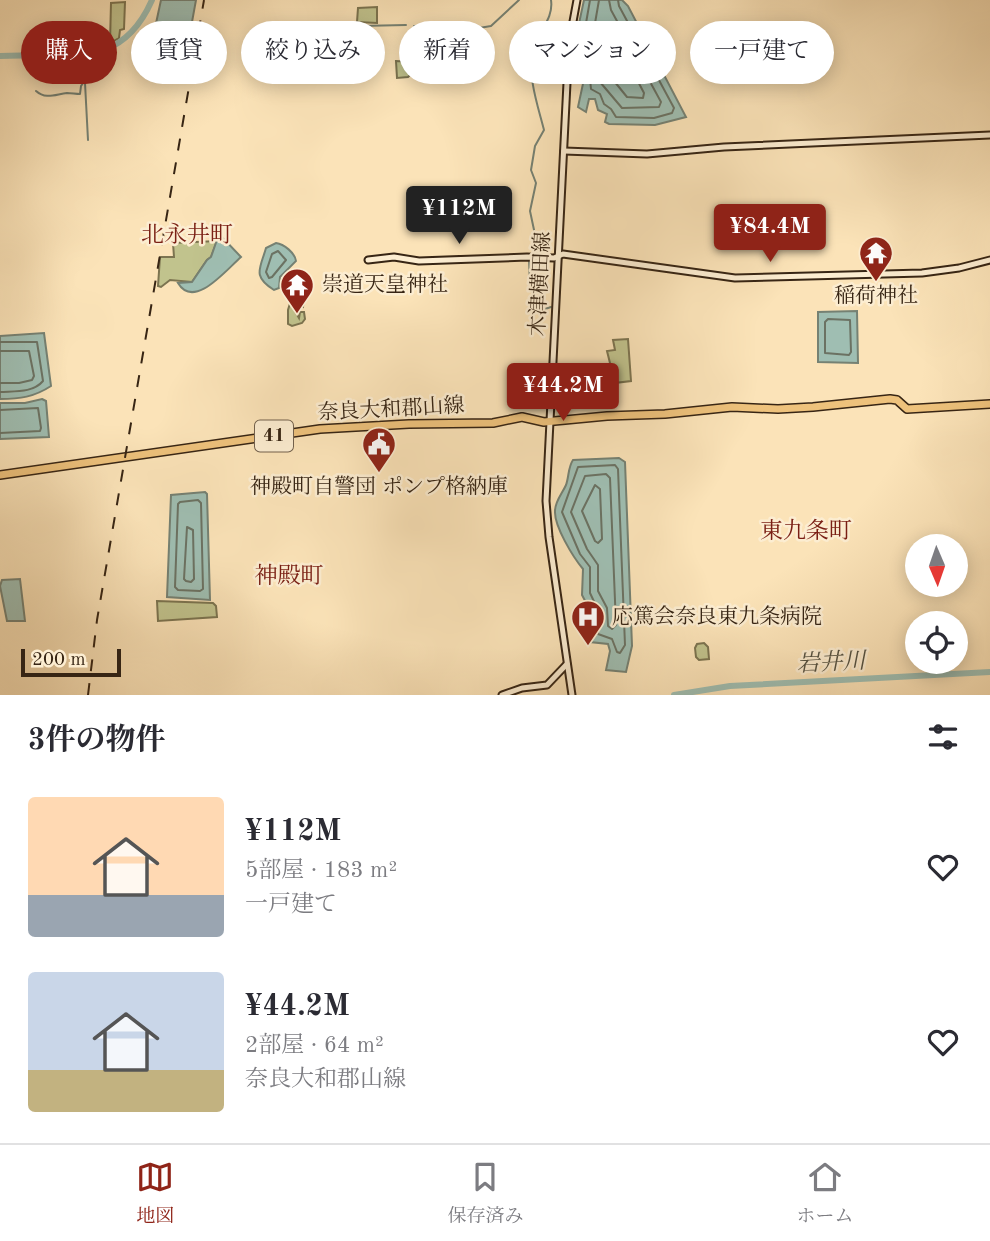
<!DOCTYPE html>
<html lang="ja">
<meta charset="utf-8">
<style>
:root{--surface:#fff;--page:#f7f7f7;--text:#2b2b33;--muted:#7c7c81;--line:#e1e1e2;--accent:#8f2418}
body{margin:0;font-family:"Old Standard TT","Noto Serif JP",serif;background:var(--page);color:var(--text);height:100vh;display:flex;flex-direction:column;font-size:26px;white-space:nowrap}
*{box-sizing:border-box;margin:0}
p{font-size:23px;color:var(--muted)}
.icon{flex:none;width:38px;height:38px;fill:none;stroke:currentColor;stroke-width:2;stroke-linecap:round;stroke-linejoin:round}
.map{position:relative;height:695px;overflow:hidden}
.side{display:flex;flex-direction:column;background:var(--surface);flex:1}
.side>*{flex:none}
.banner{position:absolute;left:21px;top:21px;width:948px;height:63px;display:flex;gap:14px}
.needle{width:46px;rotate:178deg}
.buttons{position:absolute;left:905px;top:534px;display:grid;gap:14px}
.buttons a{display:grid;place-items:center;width:63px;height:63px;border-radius:50%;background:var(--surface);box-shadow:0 4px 18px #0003;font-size:35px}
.scale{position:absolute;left:21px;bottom:18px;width:100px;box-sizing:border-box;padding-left:7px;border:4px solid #372514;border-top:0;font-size:19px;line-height:24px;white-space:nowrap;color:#372514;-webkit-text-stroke:5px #fcedd1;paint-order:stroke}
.price{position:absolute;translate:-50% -60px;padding:0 16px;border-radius:7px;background:var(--accent);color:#fff;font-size:23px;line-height:46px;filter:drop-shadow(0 2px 4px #0008)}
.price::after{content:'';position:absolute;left:50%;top:42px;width:21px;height:16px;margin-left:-10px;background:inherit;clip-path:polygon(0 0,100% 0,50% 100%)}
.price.active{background:#222;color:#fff}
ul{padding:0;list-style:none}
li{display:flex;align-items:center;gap:21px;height:175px;padding:0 28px}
li span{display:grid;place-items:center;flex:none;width:196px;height:140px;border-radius:7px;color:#555}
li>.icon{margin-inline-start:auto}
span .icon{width:84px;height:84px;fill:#fffc;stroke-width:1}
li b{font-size:30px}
h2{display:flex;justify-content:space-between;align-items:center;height:84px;padding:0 28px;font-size:30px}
.tag{padding:0 24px;border-radius:32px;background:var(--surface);box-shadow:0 4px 18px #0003;font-size:24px;line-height:63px}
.tag.active{background:var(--accent);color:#fff}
.tabs{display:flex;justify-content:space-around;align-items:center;height:98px;border-top:2px solid var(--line);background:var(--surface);font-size:19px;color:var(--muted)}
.tabs a{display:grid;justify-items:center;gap:4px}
.tabs .active{color:var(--accent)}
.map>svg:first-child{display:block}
.green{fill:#c1c38d;stroke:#7c7450;stroke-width:2}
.water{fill:#9fbeb2;stroke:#758173;stroke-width:2}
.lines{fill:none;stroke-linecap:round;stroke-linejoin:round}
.shore{stroke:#6b7263;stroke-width:2}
.stream{stroke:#758173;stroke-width:2}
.river{stroke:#9fbeb2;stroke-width:6}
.secondary-casing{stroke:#372514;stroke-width:9}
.primary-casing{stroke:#372514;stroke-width:10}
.secondary{stroke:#fcedd1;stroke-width:5}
.primary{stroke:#eec27c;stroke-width:7}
.rail{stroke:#372514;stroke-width:2;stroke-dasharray:12 12;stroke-linecap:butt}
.labels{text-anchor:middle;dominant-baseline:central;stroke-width:5;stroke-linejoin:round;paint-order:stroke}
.shield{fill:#fcedd1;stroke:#72614d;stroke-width:2}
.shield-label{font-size:19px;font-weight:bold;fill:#372514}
.street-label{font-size:21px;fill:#372514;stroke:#fcedd1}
.poi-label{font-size:21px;fill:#372514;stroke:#fcedd1;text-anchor:start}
.neighbourhood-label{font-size:23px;fill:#7a1f14;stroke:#fcedd1}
.water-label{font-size:23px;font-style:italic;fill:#565343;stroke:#fcedd1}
</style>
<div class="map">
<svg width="990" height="695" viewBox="0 0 990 695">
<rect width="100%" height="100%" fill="#fbe3b8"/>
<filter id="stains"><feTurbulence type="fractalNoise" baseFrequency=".00286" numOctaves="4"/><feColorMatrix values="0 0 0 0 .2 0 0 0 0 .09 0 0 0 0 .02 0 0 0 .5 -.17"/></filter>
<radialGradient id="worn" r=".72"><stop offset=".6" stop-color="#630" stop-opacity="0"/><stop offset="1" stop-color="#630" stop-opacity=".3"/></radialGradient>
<g class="green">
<polygon points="125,2 124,29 120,30 119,38 110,43 111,3"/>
<polygon points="377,7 377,23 357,22 358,8"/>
<polygon points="467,58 485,58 485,72 468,72"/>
<polygon points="396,61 409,62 410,75 408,77 397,78"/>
<polygon points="217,241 211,257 207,260 192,282 170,280 161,287 158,286 160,257 174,257 173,243"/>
<polygon points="302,296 304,297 303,307 299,306 295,311 299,318 300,312 304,312 305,319 302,323 292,326 288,324 288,310 292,297"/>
<polygon points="628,339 631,381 606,384 611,367 607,351 615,350 613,340"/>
<polygon points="157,601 213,603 216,606 217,617 158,621"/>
<polygon points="704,643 708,647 709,659 699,660 696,657 695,648 697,644"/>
</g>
<g class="water">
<polygon points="161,0 196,0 190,33 156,31 155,28"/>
<polygon points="584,0 622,0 628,6 686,117 655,125 609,124 605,122 607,114 598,110 595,99 589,99 586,112 578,107 584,79 578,28"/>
<path d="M221,236L241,257C226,270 194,310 178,283L192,282L207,260L211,257L218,237Z"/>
<path d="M276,243C284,244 295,253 296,261L280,277L279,288L274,290C252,276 260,269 266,248Z"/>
<polygon points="857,311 858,363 818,362 818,312"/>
<path d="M44,333L51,386C34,397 20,399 0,399V336Z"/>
<polygon points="42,399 46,401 49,437 0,439 0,403 25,403"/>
<path d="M619,458L625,462L632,646L626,672L606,670L610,651L608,644L590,642L591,612L582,595L583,569C573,557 554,526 555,511C555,501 562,494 566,485C569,477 568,467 573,460Z"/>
<polygon points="205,492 207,494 210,600 167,597 171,495"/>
<polygon points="20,579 25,621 7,621 0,586 2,580"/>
</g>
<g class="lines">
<g class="shore">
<polyline points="590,0 585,29 591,89 600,94 604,104 611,109 616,117 654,118 672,113 674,108 619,6 618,0"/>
<polyline points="599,0 594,29 600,82 622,108 659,107 661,102 611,10 609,0"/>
<polygon points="607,28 611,30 644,93 643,98 627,97 610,76 604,32"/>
<polygon points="278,251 286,260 272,277 269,278 266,272 272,254"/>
<polygon points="828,319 850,320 851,352 849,355 825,353 825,322"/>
<path d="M0,342H37L43,381C33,393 15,391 0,392"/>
<polyline points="0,351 29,351 34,376 32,380 19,383 0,383"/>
<polyline points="0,410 38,408 41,428 40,431 0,433"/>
<polygon points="615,465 618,469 625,645 620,653 617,652 612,639 598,634 598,610 590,593 590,567 580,554 562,512 578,467"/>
<polygon points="606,474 610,478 616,625 612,629 608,626 607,608 598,591 598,565 587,549 571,512 585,476"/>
<polygon points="595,485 600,489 602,539 598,543 595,541 582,511"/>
<polygon points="198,500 201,503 203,589 200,591 178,590 175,587 178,504 180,502"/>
<polygon points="187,527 193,530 194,579 191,582 186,581 184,579"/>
</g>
<g class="stream">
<polyline points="359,26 406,25"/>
<polyline points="414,26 420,28 440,23 460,32"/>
<polyline points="467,30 491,26 519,0"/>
<polyline points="85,83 88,140"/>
<path d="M36,91C46,100 56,94 67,93C71,93 76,94 80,94L81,86L88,76L83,66L86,54"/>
<path d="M533,251L537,244L530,211L536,183L531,170L535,146L544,130C538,106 527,76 533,50C537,32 554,20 551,0"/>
<polyline points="529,259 530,285 536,302 533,313 551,307"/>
</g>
<g class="river">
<path d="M0,56C65,52 120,73 152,0"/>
<polyline points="674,695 730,686 990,672"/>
</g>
<g class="secondary-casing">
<g id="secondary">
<polyline points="564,151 647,154 724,147 990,135"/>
<polyline points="368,260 394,257 419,261 527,257 554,258 563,254 735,278 922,273 959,268 990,260"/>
<polyline points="502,695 522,688 547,685 567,664"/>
<polyline points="572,695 549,537 546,501 569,43 577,0"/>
</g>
</g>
<g class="primary-casing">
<polyline id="primary" points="0,475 320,429 409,424 493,423 522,417 544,422 607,416 665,414 732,407 778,409 813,407 890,399 897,400 907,409 990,404"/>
</g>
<use href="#secondary" class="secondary"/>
<use href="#primary" class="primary"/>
<polyline class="rail" points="88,695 97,620 204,0"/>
</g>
<defs>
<g id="temple-pin" transform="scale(1.75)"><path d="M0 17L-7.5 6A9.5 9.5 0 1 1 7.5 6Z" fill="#8f2418" stroke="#fcedd1"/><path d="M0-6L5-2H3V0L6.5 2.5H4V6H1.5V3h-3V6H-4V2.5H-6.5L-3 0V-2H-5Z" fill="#fff"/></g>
<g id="civic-pin" transform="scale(1.75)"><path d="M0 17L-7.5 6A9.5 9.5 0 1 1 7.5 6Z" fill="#8f2418" stroke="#fcedd1"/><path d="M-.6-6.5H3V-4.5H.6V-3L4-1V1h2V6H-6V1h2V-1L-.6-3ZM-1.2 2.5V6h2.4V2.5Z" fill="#fff"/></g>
<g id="hospital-pin" transform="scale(1.75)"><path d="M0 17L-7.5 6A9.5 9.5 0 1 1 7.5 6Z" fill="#8f2418" stroke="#fcedd1"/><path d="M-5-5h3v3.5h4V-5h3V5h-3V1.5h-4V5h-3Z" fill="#fff"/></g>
</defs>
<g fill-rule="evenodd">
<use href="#temple-pin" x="876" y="253"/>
<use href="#temple-pin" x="297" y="285"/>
<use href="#civic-pin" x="379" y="444"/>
<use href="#hospital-pin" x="588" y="617"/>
</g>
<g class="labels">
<rect class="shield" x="255" y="420.5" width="38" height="31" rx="5"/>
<g class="shield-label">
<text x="274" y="436">41</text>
</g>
<g class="street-label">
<text transform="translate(541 284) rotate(-87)">木津横田線</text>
<text transform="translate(391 410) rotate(-3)">奈良大和郡山線</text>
</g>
<g class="poi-label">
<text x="322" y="285">崇道天皇神社</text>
<text x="876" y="296" text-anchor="middle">稲荷神社</text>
<text x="379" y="487" text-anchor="middle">神殿町自警団 ポンプ格納庫</text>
<text x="612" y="617">応篤会奈良東九条病院</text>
</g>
<g class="neighbourhood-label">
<text x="187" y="235">北永井町</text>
<text x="806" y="531">東九条町</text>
<text x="289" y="576">神殿町</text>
</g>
<g class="water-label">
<text transform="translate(831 663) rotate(-3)">岩井川</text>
</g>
</g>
<rect width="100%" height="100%" filter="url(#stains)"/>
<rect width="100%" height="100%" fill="url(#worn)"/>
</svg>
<div class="buttons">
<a><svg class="needle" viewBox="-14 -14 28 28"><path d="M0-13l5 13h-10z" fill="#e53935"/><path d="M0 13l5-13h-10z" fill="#7c7c81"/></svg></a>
<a><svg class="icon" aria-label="locate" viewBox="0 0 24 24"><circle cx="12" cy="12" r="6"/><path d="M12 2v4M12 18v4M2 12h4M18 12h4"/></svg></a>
</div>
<div class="scale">200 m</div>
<b class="price active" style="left:459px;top:246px">¥112M</b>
<b class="price" style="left:770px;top:264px">¥84.4M</b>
<b class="price" style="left:563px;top:423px">¥44.2M</b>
<div class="banner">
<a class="tag active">購入</a>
<a class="tag">賃貸</a>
<a class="tag">絞り込み</a>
<a class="tag">新着</a>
<a class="tag">マンション</a>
<a class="tag">一戸建て</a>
</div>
</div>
<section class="side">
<h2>3件の物件<svg class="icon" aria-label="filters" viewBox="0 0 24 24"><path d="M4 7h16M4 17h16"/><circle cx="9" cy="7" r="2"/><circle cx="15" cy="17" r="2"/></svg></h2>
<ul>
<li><span style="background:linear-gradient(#ffd9b3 70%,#9aa5b1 0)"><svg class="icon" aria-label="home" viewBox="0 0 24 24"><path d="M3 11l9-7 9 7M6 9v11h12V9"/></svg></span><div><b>¥112M</b><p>5部屋 · 183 m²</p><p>一戸建て</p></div><svg class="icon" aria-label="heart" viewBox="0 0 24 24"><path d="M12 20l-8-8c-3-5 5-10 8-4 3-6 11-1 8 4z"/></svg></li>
<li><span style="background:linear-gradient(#c9d6e8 70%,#c2b280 0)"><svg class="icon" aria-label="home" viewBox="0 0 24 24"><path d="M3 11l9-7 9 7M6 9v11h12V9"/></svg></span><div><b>¥44.2M</b><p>2部屋 · 64 m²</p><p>奈良大和郡山線</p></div><svg class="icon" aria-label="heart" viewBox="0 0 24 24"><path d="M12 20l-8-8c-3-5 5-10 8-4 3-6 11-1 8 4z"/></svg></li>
</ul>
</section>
<nav class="tabs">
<a class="active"><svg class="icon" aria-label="map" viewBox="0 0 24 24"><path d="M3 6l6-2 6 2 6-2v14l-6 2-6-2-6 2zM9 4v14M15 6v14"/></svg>地図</a>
<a><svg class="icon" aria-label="saved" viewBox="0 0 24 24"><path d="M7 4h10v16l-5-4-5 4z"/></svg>保存済み</a>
<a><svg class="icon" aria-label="home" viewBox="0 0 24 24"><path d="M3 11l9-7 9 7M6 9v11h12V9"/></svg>ホーム</a>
</nav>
